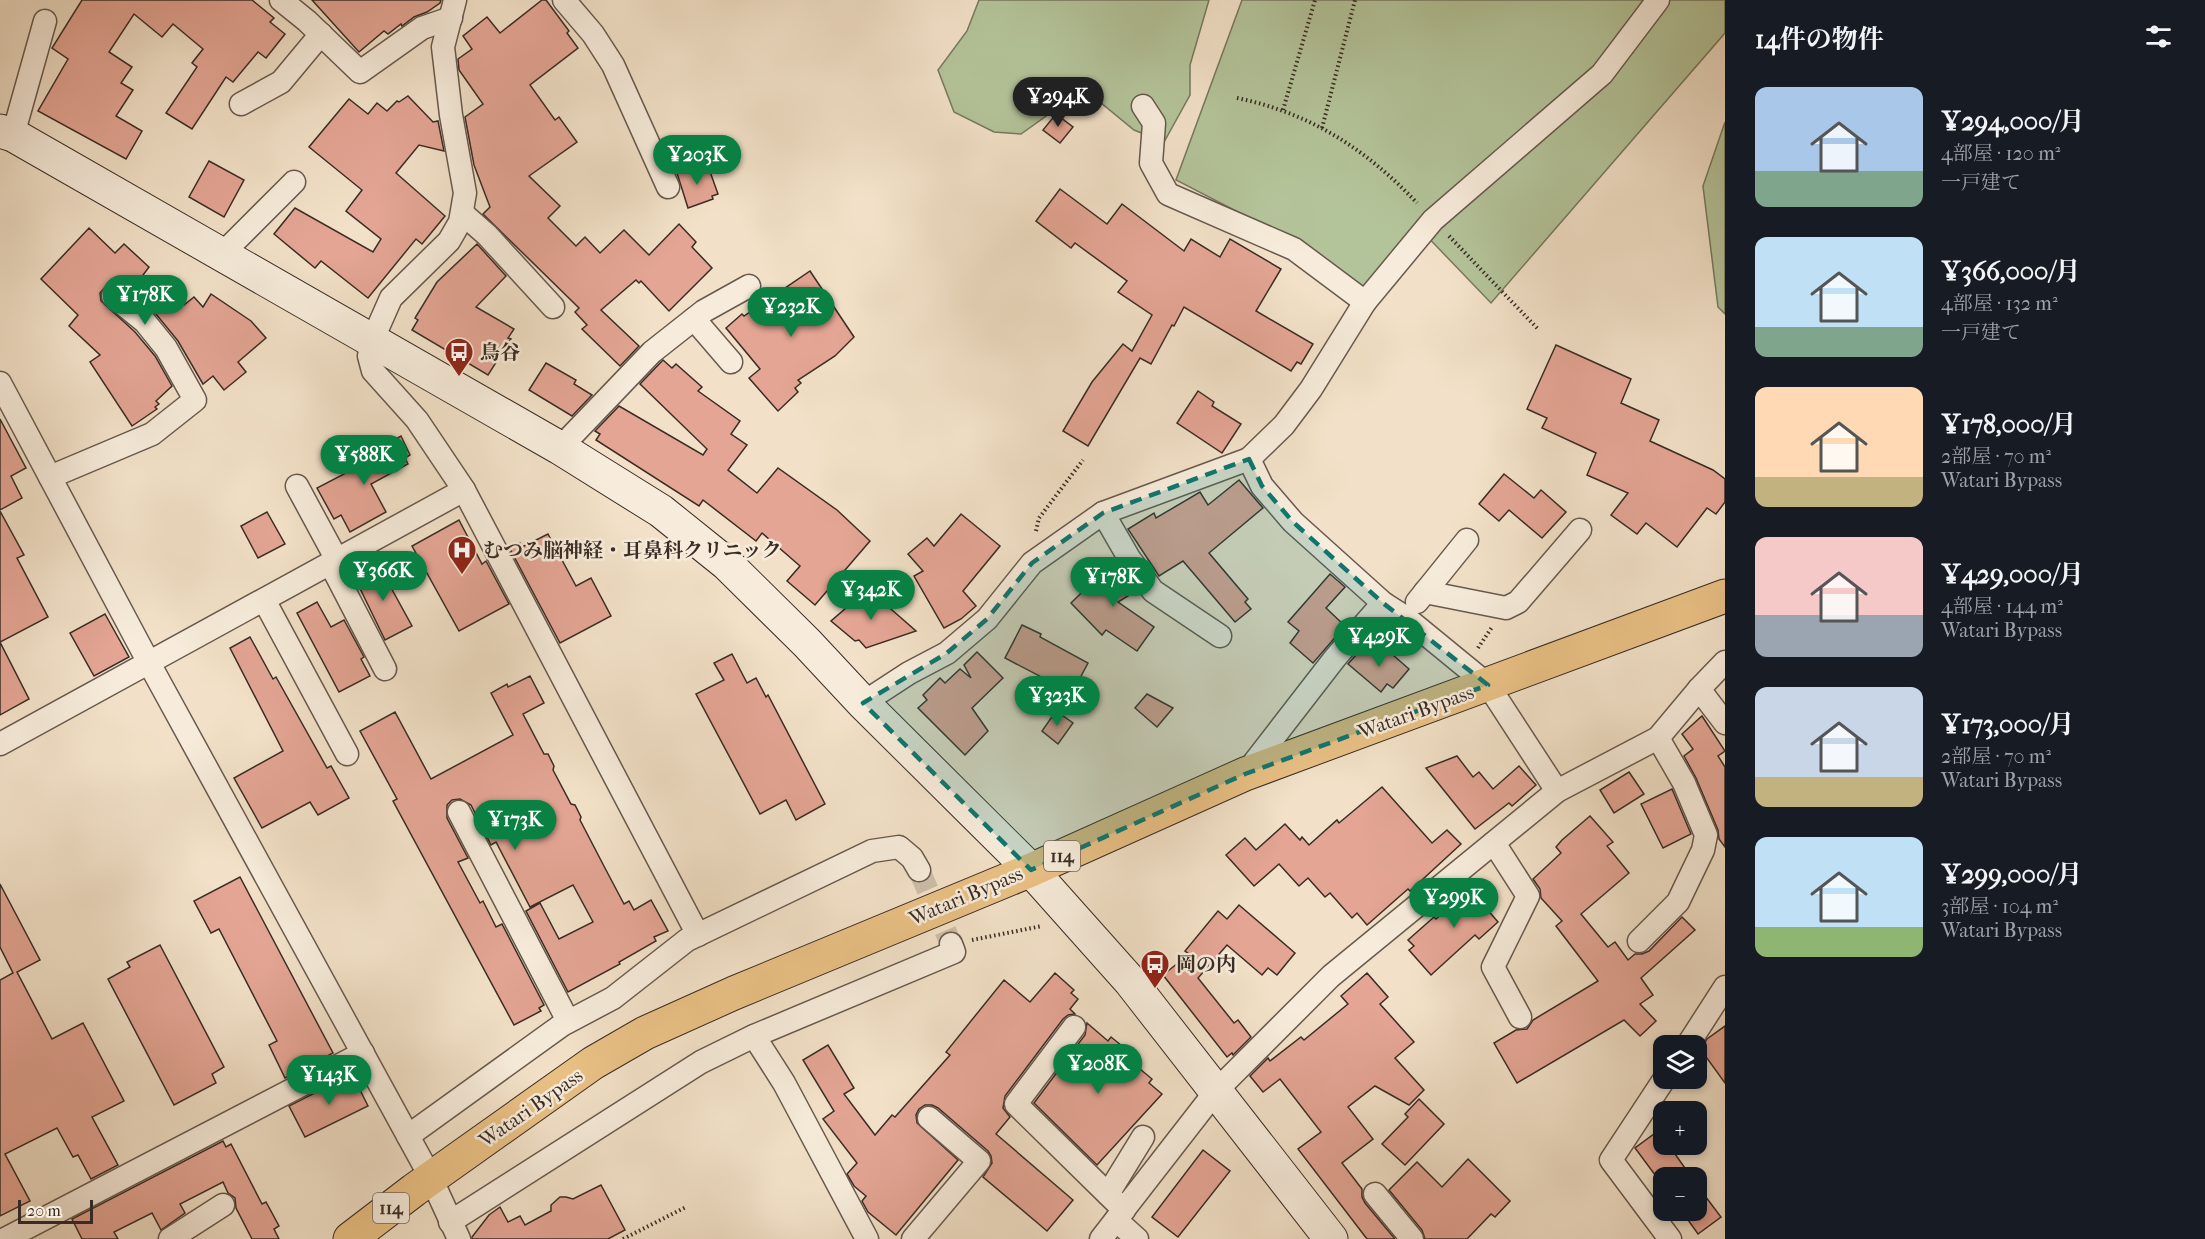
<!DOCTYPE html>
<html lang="ja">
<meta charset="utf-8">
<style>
:root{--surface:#171b24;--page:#242831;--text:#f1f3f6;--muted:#9ea1a6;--accent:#0b8043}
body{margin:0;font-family:"IM FELL French Canon","Noto Serif JP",serif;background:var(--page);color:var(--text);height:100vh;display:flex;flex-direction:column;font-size:22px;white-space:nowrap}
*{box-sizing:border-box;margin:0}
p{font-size:20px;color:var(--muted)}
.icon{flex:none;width:33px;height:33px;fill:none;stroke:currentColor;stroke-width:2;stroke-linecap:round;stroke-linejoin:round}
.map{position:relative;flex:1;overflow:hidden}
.sheet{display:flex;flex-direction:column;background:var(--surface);width:480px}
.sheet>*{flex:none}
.buttons{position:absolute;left:1653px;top:1035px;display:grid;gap:12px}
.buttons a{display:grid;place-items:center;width:54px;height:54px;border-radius:12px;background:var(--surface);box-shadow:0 3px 9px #0003;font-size:30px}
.scale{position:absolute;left:18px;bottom:15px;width:75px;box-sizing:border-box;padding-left:6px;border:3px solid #3a2c25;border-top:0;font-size:16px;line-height:21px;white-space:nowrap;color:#3a2c25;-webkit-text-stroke:4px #f7ecdb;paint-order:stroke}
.price{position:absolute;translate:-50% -51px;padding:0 14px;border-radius:21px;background:var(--accent);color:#fff;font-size:20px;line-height:39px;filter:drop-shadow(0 2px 3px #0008)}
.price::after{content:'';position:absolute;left:50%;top:36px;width:18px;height:14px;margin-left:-9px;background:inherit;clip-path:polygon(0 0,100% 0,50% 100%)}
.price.selected{background:#222;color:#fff}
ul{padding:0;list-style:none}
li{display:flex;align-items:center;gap:18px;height:150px;padding:0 30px}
li span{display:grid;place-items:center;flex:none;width:168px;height:120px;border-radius:12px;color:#555}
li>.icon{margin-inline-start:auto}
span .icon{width:72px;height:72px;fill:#fffc;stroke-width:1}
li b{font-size:26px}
h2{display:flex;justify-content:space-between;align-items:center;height:72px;padding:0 30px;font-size:26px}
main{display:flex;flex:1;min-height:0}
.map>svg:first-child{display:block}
.green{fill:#b4c49a;stroke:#777860;stroke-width:1.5}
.building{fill:#e4a594;stroke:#3a2c25;stroke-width:1.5}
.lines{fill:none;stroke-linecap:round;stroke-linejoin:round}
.street-tunnel{stroke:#cdbda7;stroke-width:22;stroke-dasharray:22 11;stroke-linecap:butt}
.street-casing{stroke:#68594e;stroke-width:25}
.secondary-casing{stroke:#3a2c25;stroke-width:35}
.highway-casing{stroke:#3a2c25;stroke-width:35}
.path{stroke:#3a2c25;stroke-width:4;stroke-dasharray:1.5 3;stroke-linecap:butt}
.street{stroke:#f7ecdb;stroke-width:22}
.secondary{stroke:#f7ecdb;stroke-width:33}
.highway{stroke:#e9c084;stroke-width:33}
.marked{fill:#0f766e;fill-opacity:0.2;stroke:#0f766e;stroke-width:4.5;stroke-dasharray:12 8;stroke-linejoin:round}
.labels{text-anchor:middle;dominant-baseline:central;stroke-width:5;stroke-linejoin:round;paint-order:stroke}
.shield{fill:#f7ecdb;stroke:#73665c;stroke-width:1.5}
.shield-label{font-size:18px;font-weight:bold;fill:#3a2c25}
.poi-label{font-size:20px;font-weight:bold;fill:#3a2c25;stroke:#f7ecdb;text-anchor:start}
.street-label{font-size:20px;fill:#3a2c25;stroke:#f7ecdb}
</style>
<main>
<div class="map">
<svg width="1725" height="1239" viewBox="0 0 1725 1239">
<rect width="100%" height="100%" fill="#f2e1c8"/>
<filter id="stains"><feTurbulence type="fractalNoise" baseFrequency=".00333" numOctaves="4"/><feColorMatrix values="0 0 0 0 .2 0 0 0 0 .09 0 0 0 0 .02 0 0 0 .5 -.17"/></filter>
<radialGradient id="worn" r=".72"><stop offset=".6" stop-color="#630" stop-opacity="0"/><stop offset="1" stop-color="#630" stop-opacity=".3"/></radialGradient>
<g class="green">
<polygon points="979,0 1209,0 1190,65 1190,95 1164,142 1134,130 1084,89 1021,134 994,132 954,112 938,70 967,31"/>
<polygon points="1242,0 1725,0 1725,33 1491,303 1419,228 1364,289 1296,242 1176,180"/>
<polygon points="1725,122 1725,314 1718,307 1703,186"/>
</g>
<g class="building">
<polygon points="82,0 252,0 274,18 270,22 285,34 266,58 258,52 233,82 226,77 192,129 166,113 197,67 192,63 203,49 173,24 162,37 134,14 109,52 132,67 121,83 133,90 116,116 142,131 126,159 38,111 68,59 52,48"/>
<polygon points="312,0 441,0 440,3 427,12 414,17 402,26 401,24 388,34 384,31 359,52"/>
<polygon points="542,0 546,0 569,31 567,33 578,48 530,85 555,120 559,117 577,142 529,176 560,206 548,218 576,246 585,237 600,253 624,230 649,255 679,224 696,242 692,247 712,268 669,311 641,281 639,283 636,280 601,310 639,346 620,366 582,329 587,325 575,312 579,308 483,214 490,207 474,165 465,117 483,104 459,70 458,59 472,49 463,36 487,17 500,33"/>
<polygon points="408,96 433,122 438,121 444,151 419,145 396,173 445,216 422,244 416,239 368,298 321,261 315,268 274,234 295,208 373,252 381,239 346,211 362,190 309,147 349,99 368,114 377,103 387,111 397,101 399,102"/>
<polygon points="1056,114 1073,127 1060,143 1043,130"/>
<polygon points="209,161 244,180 224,217 189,197"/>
<polygon points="697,166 698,170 708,166 718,194 712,196 713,199 688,208 677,173"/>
<polygon points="1060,189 1107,224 1122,204 1184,251 1191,239 1220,257 1230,239 1281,269 1256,311 1313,344 1301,364 1297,362 1291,371 1184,307 1174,326 1172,325 1151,364 1140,358 1088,446 1063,431 1092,382 1123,344 1132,351 1152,315 1118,292 1127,281 1075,243 1071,248 1036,221"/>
<polygon points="89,228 115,253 124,244 149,267 143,275 184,305 194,297 203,307 211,294 251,321 266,338 238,362 246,372 224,390 213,376 203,384 178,341 156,314 121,285 115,283 108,284 100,293 101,301 135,332 155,356 172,386 156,401 159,404 155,407 157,409 132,426 90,362 100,355 69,326 78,315 41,279"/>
<polygon points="477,244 506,276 476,307 514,329 508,338 511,339 488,375 412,330 418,320 415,318 437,282"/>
<polygon points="810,271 854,337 835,356 798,380 801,383 795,388 798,392 778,411 749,378 760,369 726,328 742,314 744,316"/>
<polygon points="1556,345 1631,379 1621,403 1659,420 1650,441 1713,470 1725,479 1725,502 1716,514 1707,508 1677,547 1646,523 1637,534 1611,515 1628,493 1587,475 1596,453 1542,428 1547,418 1527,409"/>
<polygon points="663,360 672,368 676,364 702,387 698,391 740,421 731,434 747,445 728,470 757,493 778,468 837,510 870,541 815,605 787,581 800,566 762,533 756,541 703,500 699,506 596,440 600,434 595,431 619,406 703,455 707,449 640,384"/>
<polygon points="546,363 576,380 574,384 592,395 572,416 529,390"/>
<polygon points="1198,391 1214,402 1212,406 1241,424 1222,453 1177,423"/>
<polygon points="0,419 26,468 11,476 22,498 0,510"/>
<polygon points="401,436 410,455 405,458 408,464 371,484 386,512 350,532 341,515 334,519 317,488 369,461 366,455"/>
<polygon points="1504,474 1534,498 1541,490 1566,512 1542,538 1509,510 1499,521 1479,504"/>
<polygon points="1239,480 1263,508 1209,553 1248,599 1245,602 1251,609 1235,622 1183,561 1159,576 1128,529 1154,513 1156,518 1200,492 1208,505"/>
<polygon points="0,511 24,555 17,558 48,617 0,642 29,699 0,715"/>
<polygon points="267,512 285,544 258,558 241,526"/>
<polygon points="961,514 1000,546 963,591 976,606 961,619 944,628 914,576 923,571 908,554 927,538 934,546"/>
<polygon points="459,520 482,564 486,561 509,604 459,631 412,546"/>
<polygon points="548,534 576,586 591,578 611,616 560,643 510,549 520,543 522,547"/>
<polygon points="1115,560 1136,591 1118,602 1154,627 1137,651 1106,630 1102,635 1071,603"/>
<polygon points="378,564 412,626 385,640 354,576"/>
<polygon points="1330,574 1345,587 1326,608 1345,626 1313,663 1290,643 1299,631 1288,622"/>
<polygon points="868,589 916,631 866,648 859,640 855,641 831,621"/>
<polygon points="317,602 331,627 344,620 364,657 361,659 370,676 339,692 297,613"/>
<polygon points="105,614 129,657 94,676 70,633"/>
<polygon points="1022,625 1041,634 1040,637 1088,663 1072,693 1005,658"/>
<polygon points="250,637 273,679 276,677 327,768 331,766 349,798 318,815 310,802 262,828 234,778 283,751 230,648"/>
<polygon points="1366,644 1379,655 1385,648 1409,669 1393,688 1387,684 1381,692 1348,664"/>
<polygon points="977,652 1003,678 972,708 988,731 965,755 918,708 927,700 923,695 940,678 945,683 960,669 971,678 964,665"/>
<polygon points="732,654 747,683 756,678 766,697 768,695 825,804 796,820 786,800 760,814 696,694 724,680 714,663"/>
<polygon points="530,676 544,703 523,714 544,754 548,754 554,766 553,770 571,804 575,805 581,817 580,820 606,870 624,904 629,901 634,910 651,900 668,931 654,937 656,941 619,962 620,964 568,992 526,911 540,903 559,939 593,922 573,885 530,907 496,842 491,845 471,805 460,799 452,800 447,805 447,818 468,858 458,862 480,903 483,901 496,927 502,924 544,1005 539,1008 541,1011 514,1025 393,801 397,799 360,731 395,712 431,779 513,735 491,693 507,684 508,687"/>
<polygon points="1147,694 1173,708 1157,727 1135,708"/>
<polygon points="1056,711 1073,723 1058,744 1042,731"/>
<polygon points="1702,716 1725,751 1718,756 1725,767 1725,847 1719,839 1718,830 1696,778 1684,756 1693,749 1682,734"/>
<polygon points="1457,756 1473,777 1479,772 1493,789 1519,766 1536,785 1512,806 1509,803 1475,829 1426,768"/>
<polygon points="1629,772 1644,794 1614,813 1600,790"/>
<polygon points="1382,787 1432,843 1447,830 1461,844 1410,891 1408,889 1367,925 1357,913 1352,918 1330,893 1325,897 1308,878 1299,886 1279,864 1254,886 1226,855 1245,838 1256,850 1285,824 1300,840 1302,837 1309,845 1337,820 1339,823"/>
<polygon points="1672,789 1691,834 1663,848 1641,804"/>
<polygon points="1590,816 1613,842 1607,846 1629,873 1581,914 1608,947 1615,942 1628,960 1635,954 1642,954 1649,951 1682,917 1695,930 1641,978 1653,995 1640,1004 1656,1021 1640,1036 1624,1020 1517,1083 1494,1043 1516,1030 1527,1029 1533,1020 1598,981 1556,926 1562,921 1541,898 1540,889 1533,879 1561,853 1556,847 1562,840"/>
<polygon points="240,877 333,1053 285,1078 269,1045 277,1041 219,929 211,933 194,901"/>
<polygon points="1479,881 1495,900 1486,908 1498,922 1479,939 1475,935 1431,975 1409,950 1414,946 1408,940 1434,917 1436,919"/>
<polygon points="0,884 40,960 17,972 52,1039 83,1023 124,1101 92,1117 118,1165 91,1179 78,1155 73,1157 57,1128 5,1154 30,1201 0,1216 0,980 13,973 0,947"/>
<polygon points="1239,905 1295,953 1277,975 1268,968 1262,975 1227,945 1198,978 1234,1023 1238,1020 1251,1037 1233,1055 1232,1053 1227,1057 1163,975 1189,954 1185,951 1218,911 1227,919"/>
<polygon points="160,945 224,1067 212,1074 216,1083 174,1105 108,979 130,967 127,962"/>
<polygon points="1055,973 1074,990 1071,993 1078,999 1070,1009 1075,1014 1068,1015 1063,1019 1005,1096 1003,1108 1010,1117 996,1134 1073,1200 1047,1231 983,1177 992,1163 991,1156 988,1151 938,1108 932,1105 925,1105 919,1109 916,1115 917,1123 958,1160 896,1235 868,1212 862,1201 866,1196 854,1186 847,1174 857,1163 823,1119 834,1111 803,1060 828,1045 854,1088 844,1094 875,1135 892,1115 895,1117 950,1055 946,1052 1004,980 1030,1002"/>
<polygon points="1367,973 1388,997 1380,1004 1414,1042 1395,1058 1424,1090 1409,1105 1375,1086 1348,1107 1373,1139 1342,1163 1362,1189 1362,1197 1365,1203 1395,1239 1367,1239 1298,1149 1321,1132 1280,1079 1263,1092 1250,1076 1268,1058 1270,1061 1301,1037 1304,1040 1348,1004 1341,996"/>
<polygon points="1087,1023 1108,1041 1111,1037 1132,1054 1128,1059 1152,1079 1149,1083 1162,1094 1097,1165 1034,1103 1085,1035"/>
<polygon points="1725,1026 1725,1083 1701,1050 1707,1039"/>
<polygon points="352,1074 368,1106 305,1137 289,1106"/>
<polygon points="1419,1099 1444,1124 1405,1165 1382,1144 1408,1117 1405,1114"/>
<polygon points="1658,1131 1664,1139 1664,1144 1668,1144 1692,1178 1664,1178 1664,1187 1635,1148"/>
<polygon points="223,1141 226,1147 231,1144 262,1204 266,1202 279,1226 274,1229 279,1239 252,1239 236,1208 235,1198 228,1193 223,1182 180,1204 185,1213 161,1230 152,1213 114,1232 118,1239 82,1239 72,1219"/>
<polygon points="1203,1150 1230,1171 1178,1237 1152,1217"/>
<polygon points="1468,1159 1510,1201 1495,1217 1491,1214 1467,1239 1425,1239 1422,1230 1389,1190 1417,1162 1442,1187"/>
<polygon points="1696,1184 1721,1217 1698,1234 1681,1210 1696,1210"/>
<polygon points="601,1185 625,1230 608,1239 472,1239 472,1237 489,1215 500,1207 508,1222 520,1216 525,1225 551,1211 551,1205 560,1197 566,1197 573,1199"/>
</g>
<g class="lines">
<polyline class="street-tunnel" points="919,870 951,944"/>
<g class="street-casing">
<g id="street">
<polyline points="281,0 307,21 360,72 422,28 451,18"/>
<polyline points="455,0 443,47 451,115 465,193 460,222 449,241 391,298 372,341 369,356 373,371 417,420 464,490 698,935"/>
<polyline points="564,0 593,34 613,65 668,187"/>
<polyline points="241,104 281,82 321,34"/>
<polyline points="1143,106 1154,123 1151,163 1168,194 1294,249 1365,302"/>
<polyline points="13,135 45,21"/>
<polyline points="462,213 487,235 553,307"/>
<polyline points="221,255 294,182"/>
<polyline points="694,319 731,362"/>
<polyline points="0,383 149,663 431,1178 459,1239"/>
<polyline points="560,448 652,352 704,311 749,286"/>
<polyline points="50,477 152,434 195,400 166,348 145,322 113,296"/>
<polyline points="297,486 337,560"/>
<polyline points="1103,513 1129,558 1153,591 1220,636"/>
<polyline points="330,563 385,669"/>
<polyline points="1425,592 1506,608 1518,602 1580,530"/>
<polyline points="264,600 347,754"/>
<polyline points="1417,602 1467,540"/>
<polyline points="1699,689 1725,723"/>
<polyline points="863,703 909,673 947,653 987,619 1032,563 1103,513 1249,459"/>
<polyline points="0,744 464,490"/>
<polyline points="1246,773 1335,658 1383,603"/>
<polyline points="1557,791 1488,685 1405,617 1383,603 1293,522 1262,486 1249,459 1284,425 1311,389 1365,302 1433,220 1602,74 1658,0"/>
<polyline points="459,812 568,1021"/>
<polyline points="1494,843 1528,896 1493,967 1520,1017"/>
<polyline points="1639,941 1678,902 1703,850 1706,835 1684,783 1658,738"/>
<polyline points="1074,1027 1016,1104 1124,1210"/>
<polyline points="754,1036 784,1083 867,1239"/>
<polyline points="1687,1046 1725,987"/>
<polyline points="1665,1078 1611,1160 1670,1239"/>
<polyline points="408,1136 562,1025 613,998 687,940 872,851 899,847 912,858 919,870"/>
<polyline points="1108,1194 1143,1137"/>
<polyline points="1375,1194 1412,1239"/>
<polyline points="1116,1220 1137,1239"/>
<polyline points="450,1222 701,1062 754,1036 954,952 951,944"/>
<polyline points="5,1239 363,1053"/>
<polyline points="170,1239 223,1205"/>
<polyline points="913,1239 979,1161 929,1118"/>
<polyline points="1101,1239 1216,1091 1331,976 1557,791 1658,738 1699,689 1725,662"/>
</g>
</g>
<g class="secondary-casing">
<polyline id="secondary" points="0,131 13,135 560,448 661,511 727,564 807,643 863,703 1031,870 1130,981 1331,1239"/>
</g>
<g class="highway-casing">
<polyline id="highway" points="350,1239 414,1190 593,1063 645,1033 734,993 1031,870 1245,774 1725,596"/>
</g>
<g class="path">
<path d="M1237,98C1310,113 1366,149 1417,203"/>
<polyline points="1283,110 1315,0"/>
<polyline points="1322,128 1355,0"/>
<polyline points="1449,236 1538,329"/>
<polyline points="1036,531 1039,518 1083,460"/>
<polyline points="1478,648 1492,627"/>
<polyline points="972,940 1042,926"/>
<polyline points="623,1239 686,1207"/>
</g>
<use href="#street" class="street"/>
<use href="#secondary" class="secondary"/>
<use href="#highway" class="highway"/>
</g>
<path class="marked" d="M1249,459L1262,486L1293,522L1383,603L1488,685L1245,774L1031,870L863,703L947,653L987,619L1032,563L1103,513Z"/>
<defs>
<g id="bus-pin" transform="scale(1.5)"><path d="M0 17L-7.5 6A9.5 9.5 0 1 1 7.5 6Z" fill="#8f2418" stroke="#f7ecdb"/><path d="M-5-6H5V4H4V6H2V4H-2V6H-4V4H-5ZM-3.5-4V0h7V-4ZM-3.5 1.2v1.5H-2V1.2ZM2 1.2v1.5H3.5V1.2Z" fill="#fff"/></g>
<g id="hospital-pin" transform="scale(1.5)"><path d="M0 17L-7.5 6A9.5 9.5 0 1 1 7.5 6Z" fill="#8f2418" stroke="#f7ecdb"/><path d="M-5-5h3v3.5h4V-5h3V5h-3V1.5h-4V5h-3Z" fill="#fff"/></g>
</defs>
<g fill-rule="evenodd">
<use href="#bus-pin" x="459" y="352"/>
<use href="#hospital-pin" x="462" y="550"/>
<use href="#bus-pin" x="1155" y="964"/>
</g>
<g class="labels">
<g class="shield">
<rect x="1044" y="841" width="36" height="30" rx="4.5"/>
<rect x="373" y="1193" width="36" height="30" rx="4.5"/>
</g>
<g class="shield-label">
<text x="1062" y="856">114</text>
<text x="391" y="1208">114</text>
</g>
<g class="poi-label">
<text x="480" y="352">鳥谷</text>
<text x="483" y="550">むつみ脳神経・耳鼻科クリニック</text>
<text x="1176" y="964">岡の内</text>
</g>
<g class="street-label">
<text transform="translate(1416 712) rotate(-20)">Watari Bypass</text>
<text transform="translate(966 896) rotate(-23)">Watari Bypass</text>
<text transform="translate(531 1108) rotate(-35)">Watari Bypass</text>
</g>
</g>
<rect width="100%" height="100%" filter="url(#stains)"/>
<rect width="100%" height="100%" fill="url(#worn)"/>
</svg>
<div class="buttons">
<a><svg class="icon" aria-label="layers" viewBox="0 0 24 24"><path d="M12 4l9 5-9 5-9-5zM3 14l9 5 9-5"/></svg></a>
<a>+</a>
<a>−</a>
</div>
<div class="scale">20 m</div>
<b class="price selected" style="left:1058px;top:128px">¥294K</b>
<b class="price" style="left:697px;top:186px">¥203K</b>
<b class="price" style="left:145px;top:326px">¥178K</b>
<b class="price" style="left:791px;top:338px">¥232K</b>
<b class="price" style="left:364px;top:486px">¥588K</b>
<b class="price" style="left:383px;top:602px">¥366K</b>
<b class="price" style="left:1113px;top:608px">¥178K</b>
<b class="price" style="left:871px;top:621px">¥342K</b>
<b class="price" style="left:1379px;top:668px">¥429K</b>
<b class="price" style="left:1057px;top:727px">¥323K</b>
<b class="price" style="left:515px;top:851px">¥173K</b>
<b class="price" style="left:1454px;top:929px">¥299K</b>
<b class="price" style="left:1098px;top:1095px">¥208K</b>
<b class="price" style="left:329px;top:1106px">¥143K</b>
</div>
<section class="sheet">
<h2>14件の物件<svg class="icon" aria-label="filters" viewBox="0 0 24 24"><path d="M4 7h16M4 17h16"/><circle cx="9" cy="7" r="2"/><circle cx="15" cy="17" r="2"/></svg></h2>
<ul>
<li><span style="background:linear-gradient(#a9c7e8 70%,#7fa58c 0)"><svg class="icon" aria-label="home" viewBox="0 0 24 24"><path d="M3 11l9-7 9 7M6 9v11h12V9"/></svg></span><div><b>¥294,000/月</b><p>4部屋 · 120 m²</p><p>一戸建て</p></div></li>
<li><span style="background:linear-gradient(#bfe0f5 75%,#7fa58c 0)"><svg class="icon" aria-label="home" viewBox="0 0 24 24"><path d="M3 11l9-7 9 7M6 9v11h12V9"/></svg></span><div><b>¥366,000/月</b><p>4部屋 · 132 m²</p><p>一戸建て</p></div></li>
<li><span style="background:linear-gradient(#ffd9b3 75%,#c2b280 0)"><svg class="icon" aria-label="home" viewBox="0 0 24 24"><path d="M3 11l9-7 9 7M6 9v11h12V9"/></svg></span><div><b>¥178,000/月</b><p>2部屋 · 70 m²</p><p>Watari Bypass</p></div></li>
<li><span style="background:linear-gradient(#f6c9c9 65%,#9aa5b1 0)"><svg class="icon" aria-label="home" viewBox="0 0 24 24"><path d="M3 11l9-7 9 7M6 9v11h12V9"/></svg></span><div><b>¥429,000/月</b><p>4部屋 · 144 m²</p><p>Watari Bypass</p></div></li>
<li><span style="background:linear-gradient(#c9d6e8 75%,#c2b280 0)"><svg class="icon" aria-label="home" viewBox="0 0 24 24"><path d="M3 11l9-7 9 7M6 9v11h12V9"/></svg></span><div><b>¥173,000/月</b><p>2部屋 · 70 m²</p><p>Watari Bypass</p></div></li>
<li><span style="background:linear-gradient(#bfe0f5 75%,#8fb573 0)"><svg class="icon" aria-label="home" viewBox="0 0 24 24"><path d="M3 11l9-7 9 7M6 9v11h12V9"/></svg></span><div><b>¥299,000/月</b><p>3部屋 · 104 m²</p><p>Watari Bypass</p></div></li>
</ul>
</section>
</main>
